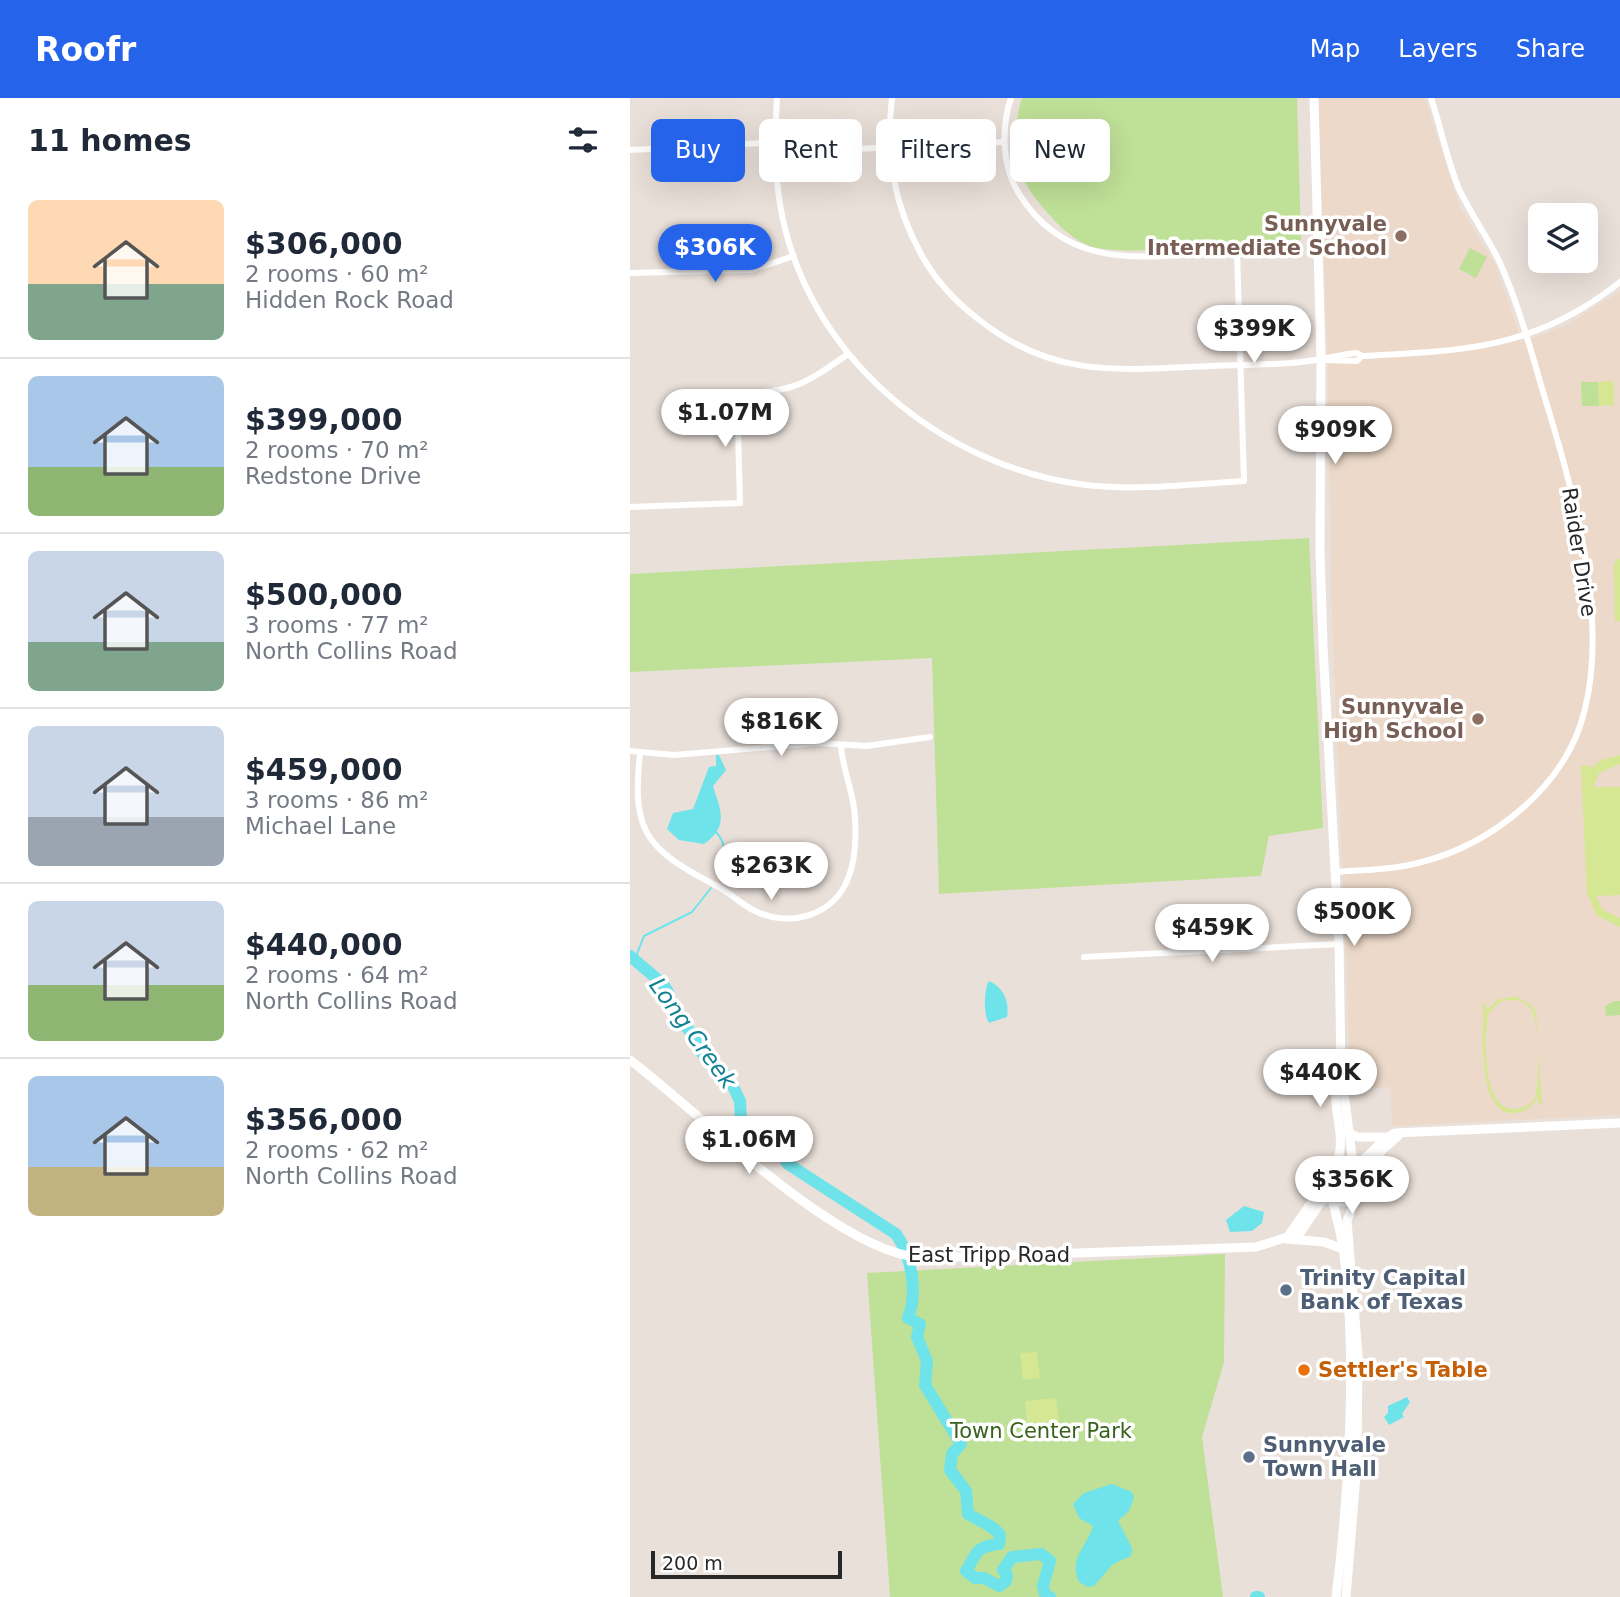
<!DOCTYPE html>
<meta charset="utf-8">
<style>
:root{--surface:#fff;--page:#f2f2f3;--text:#1f2937;--muted:#747a83;--line:#e0e1e3;--accent:#2563eb}
body{margin:0;font-family:"DejaVu Sans",sans-serif;background:var(--page);color:var(--text);height:100vh;display:flex;flex-direction:column;font-size:26px;white-space:nowrap}
*{box-sizing:border-box;margin:0}
p{font-size:23px;color:var(--muted)}
.icon{flex:none;width:38px;height:38px;fill:none;stroke:currentColor;stroke-width:2;stroke-linecap:round;stroke-linejoin:round}
.map{position:relative;flex:1;overflow:hidden}
.panel{display:flex;flex-direction:column;background:var(--surface);width:630px}
.panel>*{flex:none}
.guide{position:absolute;left:21px;top:21px;width:665px;height:63px;display:flex;gap:14px}
.tools{position:absolute;left:898px;top:105px;display:grid;gap:14px}
.tools a{display:grid;place-items:center;width:70px;height:70px;border-radius:10px;background:var(--surface);box-shadow:0 7px 28px #0002;font-size:35px}
.scale{position:absolute;left:21px;bottom:18px;width:191px;box-sizing:border-box;padding-left:7px;border:4px solid #282828;border-top:0;font-size:19px;line-height:24px;white-space:nowrap;color:#282828;-webkit-text-stroke:5px #fff;paint-order:stroke}
.price{position:absolute;translate:-50% -60px;padding:0 16px;border-radius:24px;background:#fff;color:#222;font-size:23px;line-height:46px;filter:drop-shadow(0 2px 4px #0008)}
.price::after{content:'';position:absolute;left:50%;top:42px;width:21px;height:16px;margin-left:-10px;background:inherit;clip-path:polygon(0 0,100% 0,50% 100%)}
.price.on{background:var(--accent);color:#fff}
ul{padding:0;list-style:none}
li{display:flex;align-items:center;gap:21px;height:175px;padding:0 28px}
li+li{border-top:2px solid var(--line)}
li span{display:grid;place-items:center;flex:none;width:196px;height:140px;border-radius:10px;color:#555}
li>.icon{margin-inline-start:auto}
span .icon{width:84px;height:84px;fill:#fffc;stroke-width:1}
li b{font-size:30px}
h2{display:flex;justify-content:space-between;align-items:center;height:84px;padding:0 28px;font-size:30px}
.chip{padding:0 24px;border-radius:10px;background:var(--surface);box-shadow:0 7px 28px #0002;font-size:24px;line-height:63px}
.chip.on{background:var(--accent);color:#fff}
header{display:flex;align-items:center;gap:42px;box-sizing:border-box;height:98px;padding:0 35px;background:var(--accent);color:#fff}
header strong{font-size:33px}
nav{display:flex;gap:38px;margin-inline-start:auto;font-size:24px}
main{display:flex;flex:1;min-height:0}
.map>svg:first-child{display:block}
.education{fill:#ecd9c9}
.green{fill:#bfe097}
.pitch{fill:#d5e793;fill-rule:evenodd}
.water{fill:#6fe3ea}
.lines{fill:none;stroke-linecap:round;stroke-linejoin:round}
.stream{stroke:#6fe3ea;stroke-width:2}
.river{stroke:#6fe3ea;stroke-width:12}
.street{stroke:#fff;stroke-width:6}
.secondary{stroke:#fff;stroke-width:9}
.education-dot{fill:#8d6e63;stroke:#fff;stroke-width:2.5}
.service-dot{fill:#5c6f8a;stroke:#fff;stroke-width:2.5}
.food-dot{fill:#e8710a;stroke:#fff;stroke-width:2.5}
.labels{text-anchor:middle;dominant-baseline:central;stroke-width:7;stroke-linejoin:round;paint-order:stroke}
.education-label{font-size:21px;font-weight:bold;fill:#785e54;stroke:#fff;text-anchor:end}
.street-label{font-size:21px;fill:#282828;stroke:#fff}
.service-label{font-size:21px;font-weight:bold;fill:#4e5e75;stroke:#fff;text-anchor:start}
.food-label{font-size:21px;font-weight:bold;fill:#c56008;stroke:#fff;text-anchor:start}
.park-label{font-size:21px;fill:#39621b;stroke:#fff}
.water-label{font-size:23px;font-style:italic;fill:#118193;stroke:#fff}
</style>
<header>
<strong>Roofr</strong>
<nav><a>Map</a><a>Layers</a><a>Share</a></nav>
</header>
<main>
<section class="panel">
<h2>11 homes<svg class="icon" aria-label="filters" viewBox="0 0 24 24"><path d="M4 7h16M4 17h16"/><circle cx="9" cy="7" r="2"/><circle cx="15" cy="17" r="2"/></svg></h2>
<ul>
<li><span style="background:linear-gradient(#ffd9b3 60%,#7fa58c 0)"><svg class="icon" aria-label="home" viewBox="0 0 24 24"><path d="M3 11l9-7 9 7M6 9v11h12V9"/></svg></span><div><b>$306,000</b><p>2 rooms · 60 m²</p><p>Hidden Rock Road</p></div></li>
<li><span style="background:linear-gradient(#a9c7e8 65%,#8fb573 0)"><svg class="icon" aria-label="home" viewBox="0 0 24 24"><path d="M3 11l9-7 9 7M6 9v11h12V9"/></svg></span><div><b>$399,000</b><p>2 rooms · 70 m²</p><p>Redstone Drive</p></div></li>
<li><span style="background:linear-gradient(#c9d6e8 65%,#7fa58c 0)"><svg class="icon" aria-label="home" viewBox="0 0 24 24"><path d="M3 11l9-7 9 7M6 9v11h12V9"/></svg></span><div><b>$500,000</b><p>3 rooms · 77 m²</p><p>North Collins Road</p></div></li>
<li><span style="background:linear-gradient(#c9d6e8 65%,#9aa5b1 0)"><svg class="icon" aria-label="home" viewBox="0 0 24 24"><path d="M3 11l9-7 9 7M6 9v11h12V9"/></svg></span><div><b>$459,000</b><p>3 rooms · 86 m²</p><p>Michael Lane</p></div></li>
<li><span style="background:linear-gradient(#c9d6e8 60%,#8fb573 0)"><svg class="icon" aria-label="home" viewBox="0 0 24 24"><path d="M3 11l9-7 9 7M6 9v11h12V9"/></svg></span><div><b>$440,000</b><p>2 rooms · 64 m²</p><p>North Collins Road</p></div></li>
<li><span style="background:linear-gradient(#a9c7e8 65%,#c2b280 0)"><svg class="icon" aria-label="home" viewBox="0 0 24 24"><path d="M3 11l9-7 9 7M6 9v11h12V9"/></svg></span><div><b>$356,000</b><p>2 rooms · 62 m²</p><p>North Collins Road</p></div></li>
</ul>
</section>
<div class="map">
<svg width="990" height="1499" viewBox="0 0 990 1499">
<rect width="100%" height="100%" fill="#eae0da"/>
<polygon class="education" points="688,0 795,0 830,110 865,165 892,244 939,226 990,193 990,1017 762,1028 760,989 721,992 701,492 698,268"/>
<g class="green">
<path d="M392,0H667L671,142C630,144 486,161 457,147C437,138 420,119 406,101C383,73 381,34 392,0Z"/>
<polygon points="840,150 857,159 846,180 829,171"/>
<polygon points="951,284 968,284 969,308 952,308"/>
<polygon points="679,440 693,730 639,738 631,778 309,796 302,560 0,574 0,476"/>
<polygon points="984,903 990,903 990,917 976,918 975,908"/>
<polygon points="595,1156 594,1264 572,1339 593,1499 260,1499 237,1175"/>
</g>
<g class="pitch">
<polygon points="984,283 984,307 969,308 968,284"/>
<polygon points="990,460 990,523 985,523 984,466"/>
<polygon points="990,657 990,666 969,675 963,689 990,689 990,797 966,798 973,812 990,820 990,829 967,818 957,795 951,668 960,667 961,671 971,662"/>
<path d="M885,898L901,907L906,914L912,1006L909,1007L908,999C902,1009 893,1016 881,1015C846,1011 854,933 853,906H856L857,913L867,902ZM876,902C887,901 898,904 903,915C909,927 911,991 904,1001C899,1007 893,1011 885,1011C852,1013 854,940 858,917L868,905Z"/>
<polygon points="407,1254 410,1280 393,1282 390,1255"/>
<polygon points="426,1300 430,1335 398,1338 395,1303"/>
</g>
<g class="water">
<path d="M86,657H89L96,672L83,688C90,711 100,728 74,746L49,742L37,731L43,715L63,711L79,669L86,668Z"/>
<path d="M359,883C373,888 380,905 377,919L359,925C353,917 354,890 359,883Z"/>
<polygon points="614,1108 634,1114 632,1125 622,1133 600,1134 596,1122"/>
<polygon points="777,1299 780,1304 772,1316 774,1319 759,1327 754,1319 758,1315 758,1308"/>
<path d="M482,1386L502,1394L504,1399L499,1413L488,1423L502,1450L501,1458L483,1466L464,1488L458,1489L449,1484C438,1460 457,1449 463,1428L449,1420L443,1406L454,1395Z"/>
</g>
<g class="lines">
<g class="stream">
<path d="M86,734C97,746 96,761 90,775"/>
<polyline points="5,861 14,838 62,814 81,790"/>
</g>
<g class="river">
<path d="M0,858L33,886L38,894L40,908L69,945L70,953L99,980L110,1003L111,1022L143,1046V1055L154,1059L158,1066L266,1136C282,1159 288,1194 278,1220L290,1226L287,1239L297,1263L295,1287L331,1346L322,1356L320,1372L336,1393L338,1416C349,1423 363,1427 370,1437L369,1446C344,1449 347,1456 336,1473L345,1480H354L369,1488L376,1483L377,1477L373,1472L382,1459L411,1456L420,1463L413,1488L415,1496L420,1499"/>
<polyline points="626,1499 629,1499"/>
</g>
<g class="street">
<path d="M147,0C145,35 144,70 150,106C174,255 309,369 456,387C508,393 562,386 614,383L607,153C524,157 439,179 388,94C372,67 371,30 381,0"/>
<path d="M262,0C255,58 264,107 292,158C306,183 326,204 348,221C423,281 489,272 580,268C616,266 655,268 691,261C703,259 714,256 727,255L732,258C834,253 906,251 990,184"/>
<polyline points="0,52 171,43 225,51 374,44"/>
<polyline points="0,175 122,172 164,158"/>
<polyline points="694,262 727,263 732,258"/>
<path d="M0,409L110,405L107,296C163,294 174,287 218,256"/>
<polyline points="0,653 44,657 187,645 236,648 300,639"/>
<path d="M10,654C8,681 4,708 16,733C29,759 63,775 87,788C100,795 110,805 123,812C159,831 205,818 219,778C227,757 227,721 222,699C218,680 212,666 211,647"/>
<path d="M704,774C732,772 760,772 788,765C862,747 937,688 955,611C977,521 947,407 921,320C905,269 892,214 870,165C858,139 841,117 829,91C817,62 811,30 801,0"/>
<polyline points="454,859 709,846"/>
</g>
<g class="secondary">
<polyline points="684,0 691,261 690,453 693,548 709,846 711,970 723,1066"/>
<path d="M0,962C72,1016 206,1154 292,1160L626,1149L670,1135L691,1104L700,1098"/>
<polyline points="717,1034 728,1039 755,1039"/>
<circle cx="715" cy="1084" r="20"/>
<path d="M706,1066C720,1035 695,1002 711,970"/>
<path d="M724,1067C741,1060 748,1042 765,1035L990,1025"/>
<polyline points="735,1085 752,1052 768,1038"/>
<path d="M702,1100C706,1119 712,1138 714,1157C727,1260 719,1396 706,1499"/>
<polyline points="656,1141 695,1085"/>
<polyline points="658,1141 694,1144 713,1151"/>
<polyline points="716,1499 727,1365 728,1257 717,1123 725,1101"/>
</g>
</g>
<g class="education-dot">
<circle cx="771" cy="138" r="7"/>
<circle cx="848" cy="621" r="7"/>
</g>
<g class="service-dot">
<circle cx="656" cy="1192" r="7"/>
<circle cx="619" cy="1359" r="7"/>
</g>
<circle class="food-dot" cx="674" cy="1272" r="7"/>
<g class="labels">
<g class="education-label">
<text x="757" y="126">Sunnyvale<tspan x="757" dy="24">Intermediate School</tspan></text>
<text x="834" y="609">Sunnyvale<tspan x="834" dy="24">High School</tspan></text>
</g>
<g class="street-label">
<text transform="translate(949 454) rotate(81)">Raider Drive</text>
<text x="359" y="1157">East Tripp Road</text>
</g>
<g class="service-label">
<text x="670" y="1180">Trinity Capital<tspan x="670" dy="24">Bank of Texas</tspan></text>
<text x="633" y="1347">Sunnyvale<tspan x="633" dy="24">Town Hall</tspan></text>
</g>
<g class="food-label">
<text x="688" y="1272">Settler's Table</text>
</g>
<g class="park-label">
<text x="411" y="1333">Town Center Park</text>
</g>
<g class="water-label">
<text transform="translate(63 935) rotate(54)">Long Creek</text>
</g>
</g>
</svg>
<div class="tools">
<a><svg class="icon" aria-label="layers" viewBox="0 0 24 24"><path d="M12 4l9 5-9 5-9-5zM3 14l9 5 9-5"/></svg></a>
</div>
<div class="scale">200 m</div>
<b class="price on" style="left:85px;top:186px">$306K</b>
<b class="price" style="left:624px;top:267px">$399K</b>
<b class="price" style="left:95px;top:351px">$1.07M</b>
<b class="price" style="left:705px;top:368px">$909K</b>
<b class="price" style="left:151px;top:660px">$816K</b>
<b class="price" style="left:141px;top:804px">$263K</b>
<b class="price" style="left:724px;top:850px">$500K</b>
<b class="price" style="left:582px;top:866px">$459K</b>
<b class="price" style="left:690px;top:1011px">$440K</b>
<b class="price" style="left:119px;top:1078px">$1.06M</b>
<b class="price" style="left:722px;top:1118px">$356K</b>
<div class="guide">
<a class="chip on">Buy</a>
<a class="chip">Rent</a>
<a class="chip">Filters</a>
<a class="chip">New</a>
</div>
</div>
</main>
